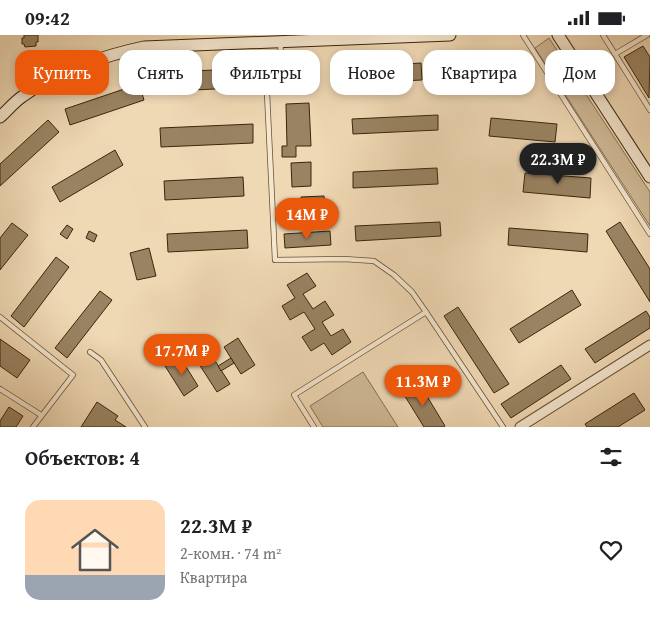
<!DOCTYPE html>
<html lang="ru">
<meta charset="utf-8">
<style>
:root{--surface:#fff;--page:#f2f2f2;--text:#202124;--muted:#757577;--line:#e0e0e0;--accent:#ea580c}
body{margin:0;font-family:"Gentium Book Plus",serif;background:var(--page);color:var(--text);height:100vh;display:flex;flex-direction:column;font-size:19px;white-space:nowrap}
*{box-sizing:border-box;margin:0}
p{font-size:16px;color:var(--muted)}
.icon{flex:none;width:28px;height:28px;fill:none;stroke:currentColor;stroke-width:2;stroke-linecap:round;stroke-linejoin:round}
.map{position:relative;height:392px;overflow:hidden}
.sheet{display:flex;flex-direction:column;background:var(--surface);flex:1}
.sheet>*{flex:none}
.top-card{position:absolute;left:15px;top:15px;width:620px;height:45px;display:flex;gap:10px}
.price{position:absolute;translate:-50% -42px;padding:0 11px;border-radius:18px;background:var(--accent);color:#fff;font-size:16px;line-height:32px;filter:drop-shadow(0 1px 2px #0008)}
.price::after{content:'';position:absolute;left:50%;top:30px;width:15px;height:11px;margin-left:-8px;background:inherit;clip-path:polygon(0 0,100% 0,50% 100%)}
.price.on{background:#222;color:#fff}
ul{padding:0;list-style:none}
li{display:flex;align-items:center;gap:15px;height:125px;padding:0 25px}
li+li{border-top:1px solid var(--line)}
li span{display:grid;place-items:center;flex:none;width:140px;height:100px;border-radius:15px;color:#555}
li>.icon{margin-inline-start:auto}
span .icon{width:60px;height:60px;fill:#fffc;stroke-width:1}
li b{font-size:21px}
h2{display:flex;justify-content:space-between;align-items:center;height:60px;padding:0 25px;font-size:21px}
.chip{padding:0 18px;border-radius:15px;background:var(--surface);box-shadow:0 2px 8px #0003;font-size:18px;line-height:45px}
.chip.on{background:var(--accent);color:#fff}
.status{display:flex;justify-content:space-between;align-items:center;height:35px;padding:0 25px;background:var(--surface);direction:ltr}
.status svg{height:14px;fill:currentColor}
.map>svg:first-child{display:block}
.green{fill:#d0ba97;stroke:#867050}
.building{fill:#998362;stroke:#3b260a}
.lines{fill:none;stroke-linecap:round;stroke-linejoin:round}
.lane-casing{stroke:#685234;stroke-width:6}
.street-casing{stroke:#685234;stroke-width:11}
.secondary-casing{stroke:#3b260a;stroke-width:13}
.lane{stroke:#f5e6ce;stroke-width:4.5}
.street{stroke:#f5e6ce;stroke-width:9}
.secondary{stroke:#f5e6ce;stroke-width:11}
</style>
<div class="status"><b>09:42</b><svg viewBox="0 0 49 12"><path d="M0 12V9h3v3zM5 12V6h3v6zM10 12V3h3v9zM15 12V0h3v12zM26 1h20v11H26zM47 4h2v5h-2z"/></svg></div>
<div class="map">
<svg width="650" height="392" viewBox="0 0 650 392">
<rect width="100%" height="100%" fill="#efd8b4"/>
<filter id="stains"><feTurbulence type="fractalNoise" baseFrequency=".004" numOctaves="4"/><feColorMatrix values="0 0 0 0 .2 0 0 0 0 .09 0 0 0 0 .02 0 0 0 .5 -.17"/></filter>
<radialGradient id="worn" r=".72"><stop offset=".6" stop-color="#630" stop-opacity="0"/><stop offset="1" stop-color="#630" stop-opacity=".3"/></radialGradient>
<g class="green">
<polygon points="549,3 650,157 650,191 535,13"/>
<polygon points="363,337 398,392 323,392 310,371"/>
</g>
<g class="building">
<polygon points="24,0 38,0 38,7 36,7 36,11 25,12 24,9 22,9 22,3 24,3"/>
<polygon points="643,11 650,22 649,63 624,22"/>
<polygon points="459,26 527,32 526,50 457,45"/>
<polygon points="421,28 422,45 338,49 337,33"/>
<polygon points="289,32 309,33 309,49 289,48"/>
<polygon points="260,33 261,52 170,56 169,37"/>
<polygon points="139,49 144,65 70,90 65,74"/>
<polygon points="309,68 311,111 296,111 296,122 282,122 282,111 287,111 286,69"/>
<polygon points="438,80 438,95 353,99 352,84"/>
<polygon points="491,83 557,89 555,107 489,101"/>
<polygon points="48,85 59,97 0,151 0,129"/>
<polygon points="253,89 253,108 161,112 160,93"/>
<polygon points="115,115 123,130 60,167 52,152"/>
<polygon points="311,127 311,151 292,152 291,128"/>
<polygon points="437,133 438,149 353,153 353,137"/>
<polygon points="525,138 591,143 590,163 523,157"/>
<polygon points="243,142 244,161 165,165 164,146"/>
<polygon points="324,161 325,170 301,171 301,162"/>
<polygon points="440,187 441,201 356,206 355,191"/>
<polygon points="620,187 650,234 650,267 606,196"/>
<polygon points="12,188 28,200 0,235 0,203"/>
<polygon points="67,190 73,194 67,204 60,199"/>
<polygon points="509,193 588,199 587,217 508,210"/>
<polygon points="247,195 248,213 168,217 167,199"/>
<polygon points="89,196 97,200 94,207 86,203"/>
<polygon points="330,196 331,210 285,213 284,199"/>
<polygon points="149,213 156,241 137,245 130,218"/>
<polygon points="56,222 69,232 24,292 11,281"/>
<polygon points="307,238 316,251 303,259 313,274 325,266 334,280 322,287 331,301 343,294 351,307 332,320 324,308 311,316 302,302 315,294 304,277 290,285 282,271 295,263 287,250"/>
<polygon points="572,255 581,270 519,308 510,294"/>
<polygon points="100,256 112,265 67,323 55,313"/>
<polygon points="458,272 509,349 494,358 444,281"/>
<polygon points="646,276 650,282 650,293 595,328 585,314"/>
<polygon points="238,303 255,330 241,339 224,312"/>
<polygon points="0,304 30,325 17,343 0,331"/>
<polygon points="203,307 230,349 217,357 190,315"/>
<polygon points="180,322 198,351 184,361 165,331"/>
<polygon points="231,323 234,328 221,336 218,331"/>
<polygon points="561,330 571,344 511,383 501,369"/>
<polygon points="419,348 445,391 443,392 424,392 403,358"/>
<polygon points="634,358 645,375 618,392 587,392 585,389"/>
<polygon points="97,367 118,381 115,385 126,392 81,392"/>
<polygon points="9,372 23,381 16,392 0,392 0,386"/>
</g>
<g class="lines">
<g class="lane-casing">
<g id="lane">
<polyline points="523,0 650,199"/>
<polyline points="603,0 650,75"/>
<polyline points="281,7 279,35 267,58 275,225 344,224 374,226 394,240 412,257 426,277 503,392"/>
<polyline points="615,19 647,0"/>
<polyline points="0,282 73,340 33,392"/>
<polyline points="90,317 101,325 145,392"/>
<polyline points="0,354 41,380"/>
<polyline points="314,392 294,360 426,277"/>
</g>
</g>
<g class="street-casing">
<polyline id="street" points="520,392 650,310"/>
</g>
<g class="secondary-casing">
<g id="secondary">
<polyline points="558,0 650,142"/>
<path d="M0,82C7,76 14,67 23,61C54,38 105,20 144,12L450,0"/>
</g>
</g>
<use href="#lane" class="lane"/>
<use href="#street" class="street"/>
<use href="#secondary" class="secondary"/>
</g>
<rect width="100%" height="100%" filter="url(#stains)"/>
<rect width="100%" height="100%" fill="url(#worn)"/>
</svg>
<b class="price on" style="left:558px;top:150px">22.3M ₽</b>
<b class="price" style="left:307px;top:205px">14M ₽</b>
<b class="price" style="left:182px;top:341px">17.7M ₽</b>
<b class="price" style="left:423px;top:372px">11.3M ₽</b>
<div class="top-card">
<a class="chip on">Купить</a>
<a class="chip">Снять</a>
<a class="chip">Фильтры</a>
<a class="chip">Новое</a>
<a class="chip">Квартира</a>
<a class="chip">Дом</a>
</div>
</div>
<section class="sheet">
<h2>Объектов: 4<svg class="icon" aria-label="filters" viewBox="0 0 24 24"><path d="M4 7h16M4 17h16"/><circle cx="9" cy="7" r="2"/><circle cx="15" cy="17" r="2"/></svg></h2>
<ul>
<li><span style="background:linear-gradient(#ffd9b3 75%,#9aa5b1 0)"><svg class="icon" aria-label="home" viewBox="0 0 24 24"><path d="M3 11l9-7 9 7M6 9v11h12V9"/></svg></span><div><b>22.3M ₽</b><p>2-комн. · 74 m²</p><p>Квартира</p></div><svg class="icon" aria-label="heart" viewBox="0 0 24 24"><path d="M12 20l-8-8c-3-5 5-10 8-4 3-6 11-1 8 4z"/></svg></li>
</ul>
</section>
